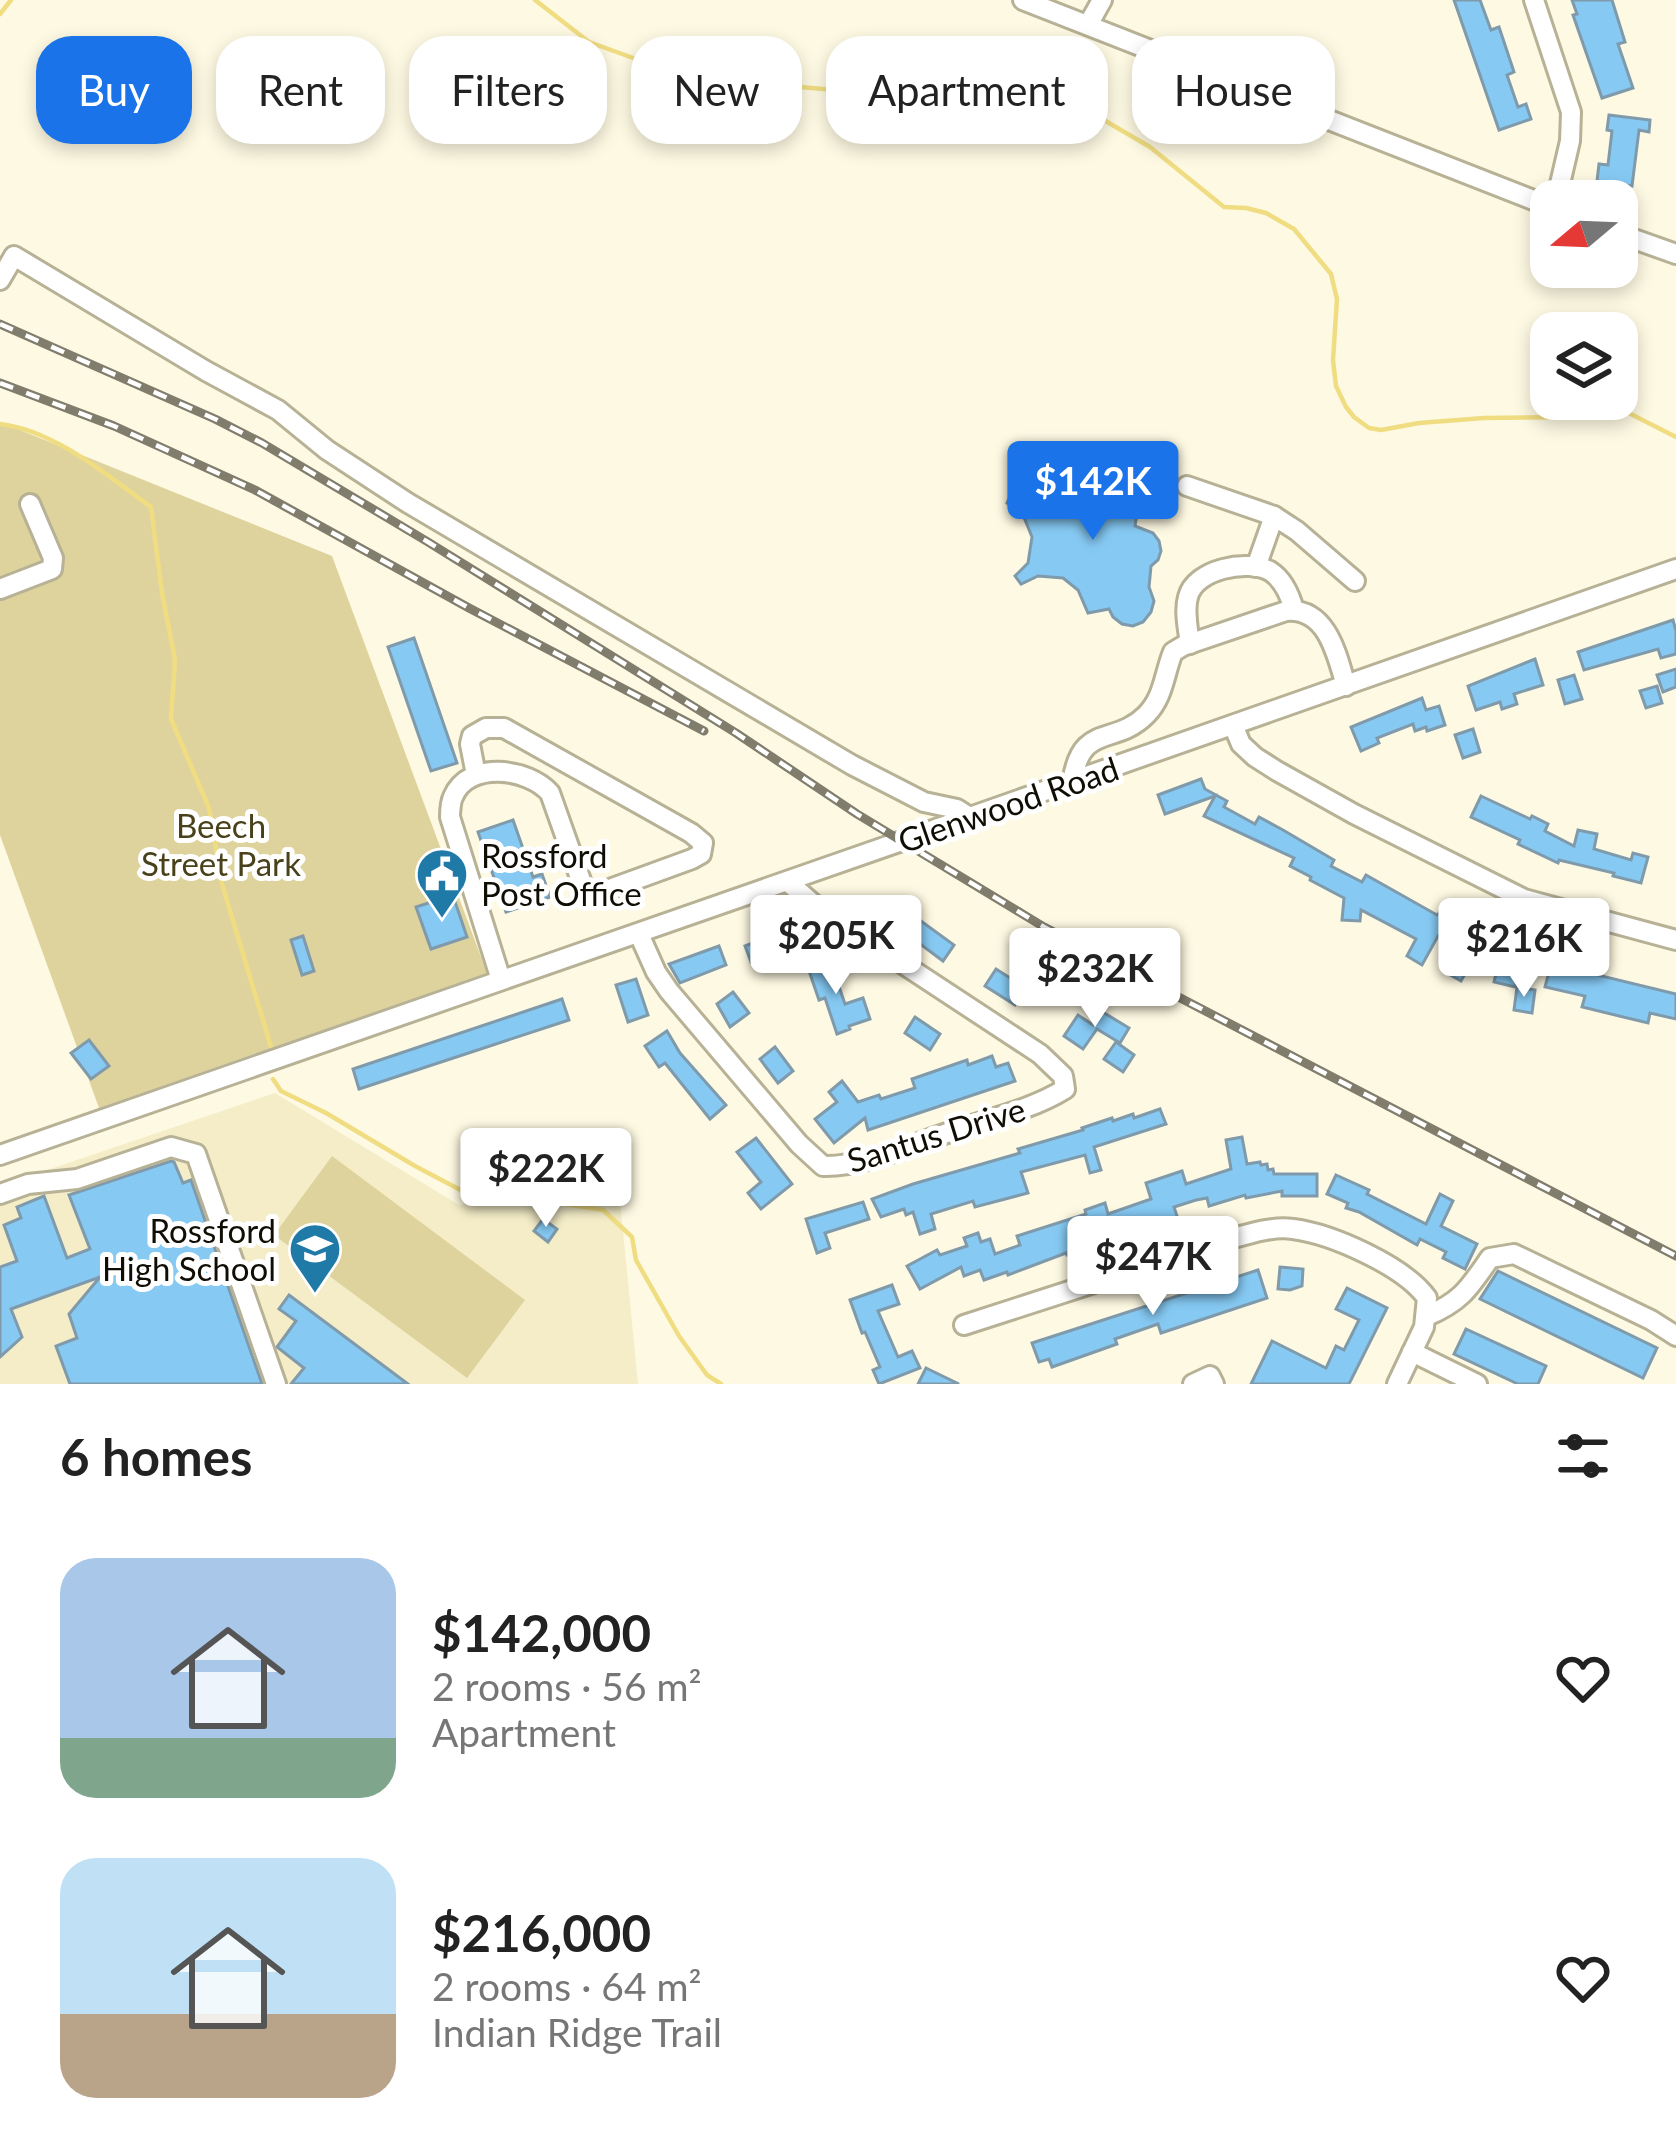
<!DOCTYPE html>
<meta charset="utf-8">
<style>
:root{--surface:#fff;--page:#f2f2f2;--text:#222;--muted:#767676;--accent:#1a73e8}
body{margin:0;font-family:Lato,sans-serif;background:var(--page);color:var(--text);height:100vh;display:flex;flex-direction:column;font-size:45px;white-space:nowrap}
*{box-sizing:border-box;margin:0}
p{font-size:39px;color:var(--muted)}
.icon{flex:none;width:66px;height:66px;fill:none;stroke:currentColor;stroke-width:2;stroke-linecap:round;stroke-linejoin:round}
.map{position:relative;height:1384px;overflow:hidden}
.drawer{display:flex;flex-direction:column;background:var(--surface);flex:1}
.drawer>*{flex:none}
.top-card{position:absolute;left:36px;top:36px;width:1605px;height:108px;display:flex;gap:24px}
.needle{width:78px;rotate:251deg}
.tools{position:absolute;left:1530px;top:180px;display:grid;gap:24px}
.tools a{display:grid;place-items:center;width:108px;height:108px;border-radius:24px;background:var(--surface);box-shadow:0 6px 18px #0003;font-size:60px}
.price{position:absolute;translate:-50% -102px;padding:0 27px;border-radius:12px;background:#fff;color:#222;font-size:39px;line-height:78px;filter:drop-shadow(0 3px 6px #0008)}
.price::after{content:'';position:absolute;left:50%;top:72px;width:36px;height:27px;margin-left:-18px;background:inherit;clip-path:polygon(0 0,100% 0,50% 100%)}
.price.on{background:var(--accent);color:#fff}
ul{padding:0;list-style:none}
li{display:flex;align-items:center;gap:36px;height:300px;padding:0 60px}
li span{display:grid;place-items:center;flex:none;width:336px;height:240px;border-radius:36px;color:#555}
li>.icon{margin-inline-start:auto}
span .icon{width:144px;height:144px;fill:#fffc;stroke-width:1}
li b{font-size:51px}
h2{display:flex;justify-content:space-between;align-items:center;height:144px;padding:0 60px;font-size:51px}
.chip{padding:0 42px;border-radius:36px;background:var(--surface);box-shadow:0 6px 18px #0003;font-size:42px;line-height:108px}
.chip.on{background:var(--accent);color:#fff}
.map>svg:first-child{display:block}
.built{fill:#f4edc8}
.green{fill:#ded39d}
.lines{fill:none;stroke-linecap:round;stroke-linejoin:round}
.stream{stroke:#f0dd82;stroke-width:4.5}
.building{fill:#86caf4;stroke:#7f9aab;stroke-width:3}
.minor-casing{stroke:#b7b195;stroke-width:24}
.minor{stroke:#fff;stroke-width:18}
.rail-casing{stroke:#807d6d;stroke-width:9}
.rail{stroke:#fff;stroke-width:4.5;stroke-dasharray:14;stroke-linecap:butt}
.labels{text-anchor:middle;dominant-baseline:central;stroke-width:10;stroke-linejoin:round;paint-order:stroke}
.street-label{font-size:33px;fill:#0f0d04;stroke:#fff}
.park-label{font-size:33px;fill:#49411a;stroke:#fff}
.poi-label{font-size:33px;fill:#0f0d04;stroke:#fff;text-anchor:start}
</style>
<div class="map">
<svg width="1676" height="1384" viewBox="0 0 1676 1384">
<rect width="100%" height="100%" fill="#fef9e2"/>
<polygon class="built" points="275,1093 459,1205 619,1190 638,1384 0,1384 0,1186"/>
<g class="green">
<polygon points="0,422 332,556 487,973 99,1108 0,835"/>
<polygon points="332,1156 525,1300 467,1378 274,1235"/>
</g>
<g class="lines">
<g class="stream">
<polyline points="535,0 589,42 647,63 685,87 722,98 756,95 800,87 858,92 951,66 967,64 989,68 1085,109 1150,147 1224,207 1246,208 1266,213 1294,229 1331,274 1337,299 1333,360 1336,386 1346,407 1354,417 1369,428 1381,430 1419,423 1484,418 1570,417 1605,406 1615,406 1676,437"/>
<polyline points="0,14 11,0"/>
<path d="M0,424C54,430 108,476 151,507L162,593L175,660L171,719L209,808L222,884L271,1047"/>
<polyline points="273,1079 281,1091 326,1113 415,1166 470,1195 559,1203 603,1210 632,1237 636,1260 679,1336 707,1375 721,1384"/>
</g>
</g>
<g class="building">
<polygon points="1454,0 1480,0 1491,30 1499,27 1514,72 1507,75 1518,107 1526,104 1531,119 1499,130"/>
<polygon points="1572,0 1612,0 1625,42 1618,44 1633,88 1602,98 1573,15 1577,14"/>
<polygon points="1609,115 1650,120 1649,132 1639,130 1632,186 1597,181 1599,164 1608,165 1612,131 1607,130"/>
<polygon points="1078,445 1079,480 1092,473 1104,483 1118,484 1124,488 1146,478 1152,486 1139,501 1135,526 1153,533 1159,541 1161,551 1158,560 1151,566 1149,587 1154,601 1151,612 1143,622 1133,626 1122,624 1113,617 1109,609 1088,613 1078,590 1063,578 1038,576 1021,584 1015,576 1028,563 1032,537 1023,515 1007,503 1012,492 1029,497 1052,490 1065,477"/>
<polygon points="1673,620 1676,631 1676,654 1661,658 1658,649 1584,670 1578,652"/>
<polygon points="414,638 457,763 431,771 388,647"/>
<polygon points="1535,659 1543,685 1514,694 1517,704 1502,709 1500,702 1476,710 1468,686"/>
<polygon points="1676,669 1676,687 1663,692 1657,675"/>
<polygon points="1574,675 1582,699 1565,704 1558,680"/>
<polygon points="1657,686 1662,703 1646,708 1640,691"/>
<polygon points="1422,698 1426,710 1439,706 1445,725 1427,731 1426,727 1415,731 1413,724 1377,738 1379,743 1361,751 1351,727"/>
<polygon points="1473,729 1480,752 1463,758 1455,735"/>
<polygon points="1201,779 1205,789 1227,801 1224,807 1255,824 1259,817 1283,830 1334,860 1331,866 1362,882 1366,875 1437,915 1439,913 1477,933 1524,952 1515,987 1494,982 1498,966 1476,954 1461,981 1445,972 1458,948 1438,936 1422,965 1407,956 1416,939 1361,910 1360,921 1342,920 1344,898 1310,880 1311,877 1290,866 1294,858 1204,816 1215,796 1165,814 1158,795"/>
<polygon points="1481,796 1530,819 1532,816 1548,824 1545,831 1574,846 1578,830 1597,834 1594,849 1631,860 1633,853 1648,857 1641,883 1613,876 1614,873 1559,860 1558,863 1518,844 1520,840 1471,817"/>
<polygon points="513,820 533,877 542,874 550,897 506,912 478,832"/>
<polygon points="447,878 467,937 431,949 416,907 438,900 432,884"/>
<polygon points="903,908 954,945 943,961 892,923"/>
<polygon points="788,930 794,946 751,962 745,946"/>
<polygon points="303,936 314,971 302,975 291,940"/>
<polygon points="810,945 815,960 798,966 793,951"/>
<polygon points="719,946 726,965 680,983 669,964"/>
<polygon points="829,957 845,1004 863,998 870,1019 849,1026 850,1029 837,1034 825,998 819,1000 807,965"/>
<polygon points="1550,968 1568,972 1569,968 1676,994 1676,1019 1650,1013 1648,1023 1582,1007 1585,996 1545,987"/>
<polygon points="996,969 1026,988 1015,1005 985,986"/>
<polygon points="636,979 648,1015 628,1022 616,985"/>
<polygon points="1517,987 1535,990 1532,1013 1514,1010"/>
<polygon points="733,992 749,1013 730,1027 717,1004"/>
<polygon points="562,999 569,1020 359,1089 353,1069"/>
<polygon points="1101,1011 1129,1028 1120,1043 1097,1029 1083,1049 1064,1036 1078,1015 1093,1025"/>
<polygon points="915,1017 940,1034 930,1050 905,1033"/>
<polygon points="667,1031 680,1053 726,1105 710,1119 665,1063 659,1067 645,1046"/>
<polygon points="89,1040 109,1066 91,1079 71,1053"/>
<polygon points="1116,1042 1134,1055 1123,1072 1104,1059"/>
<polygon points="775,1047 793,1071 778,1083 760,1059"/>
<polygon points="992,1056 996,1067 1008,1063 1015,1081 868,1130 865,1118 834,1143 815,1119 837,1102 829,1092 842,1081 858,1102 879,1095 881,1099 915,1088 912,1079 967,1060 968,1065"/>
<polygon points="1160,1109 1166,1124 1094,1147 1101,1170 1090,1173 1085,1155 1021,1172 1028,1193 975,1207 973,1201 931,1214 935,1229 920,1234 913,1212 906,1215 904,1209 881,1217 872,1199 913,1184 1020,1153 1018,1149 1083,1130 1082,1128 1112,1118 1113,1121 1133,1114 1134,1118"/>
<polygon points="1242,1137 1247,1164 1260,1162 1261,1165 1267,1164 1268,1170 1273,1169 1274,1174 1317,1174 1317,1196 1282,1196 1282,1191 1246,1198 1245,1195 1209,1206 1207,1198 1196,1200 1174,1207 1178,1219 1084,1251 1067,1255 1066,1253 1008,1275 1007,1272 984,1280 980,1270 964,1276 961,1267 920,1289 907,1266 937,1250 940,1255 967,1246 964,1238 978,1233 981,1242 990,1239 995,1254 1020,1245 1017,1236 1086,1214 1085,1210 1105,1203 1108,1214 1151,1199 1146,1183 1182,1171 1186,1184 1231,1169 1226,1140"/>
<polygon points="756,1138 792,1184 761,1209 748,1193 761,1182 737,1152"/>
<polygon points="171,1161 174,1162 183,1183 191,1180 262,1384 70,1384 56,1346 77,1338 69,1314 100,1277 11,1309 22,1337 0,1357 0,1267 17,1261 4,1225 21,1218 17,1207 44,1196 67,1258 90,1249 69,1195"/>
<polygon points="1336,1175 1369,1190 1367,1194 1426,1224 1440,1194 1453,1201 1441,1226 1477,1244 1465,1269 1443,1258 1446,1252 1420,1239 1417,1245 1359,1212 1346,1208 1348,1203 1327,1194"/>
<polygon points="863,1202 869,1219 825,1233 830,1248 817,1253 806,1219"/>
<polygon points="543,1219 557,1229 548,1242 534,1231"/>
<polygon points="1280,1267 1303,1269 1302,1286 1290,1290 1278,1289"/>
<polygon points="1258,1270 1267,1298 1161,1333 1158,1324 1115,1339 1117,1344 1052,1367 1049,1359 1039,1362 1032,1343"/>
<polygon points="1498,1271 1657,1348 1643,1378 1480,1299"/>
<polygon points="892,1285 899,1304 878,1311 898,1357 912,1351 920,1368 879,1384 873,1370 880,1367 865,1332 862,1333 850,1300"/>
<polygon points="1347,1288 1387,1308 1349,1384 1251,1384 1272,1341 1326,1368 1336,1346 1344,1350 1359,1320 1336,1309"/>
<polygon points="289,1295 408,1384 291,1384 304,1368 277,1347 296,1321 279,1309"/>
<polygon points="1466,1329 1546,1366 1538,1384 1518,1384 1454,1354"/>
<polygon points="926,1368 959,1384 918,1384"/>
</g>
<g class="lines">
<g class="minor-casing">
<g id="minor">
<polyline points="1023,0 1551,207"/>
<polyline points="1534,0 1571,112 1570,141 1556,201"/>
<polyline points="1088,25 1102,0"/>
<polyline points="1617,233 1676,254"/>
<polyline points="0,280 14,256 206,371 278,410 327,450 408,503 852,765 924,802 957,809 971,818"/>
<polyline points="1187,486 1274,516 1297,531 1355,581"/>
<polyline points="1256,567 1274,516"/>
<polyline points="0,589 52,569 53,558 30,504"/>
<path d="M1190,644C1188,629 1184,611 1188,597C1195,569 1247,559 1270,571C1284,580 1290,595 1294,610"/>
<polyline points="1233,725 1241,744 1255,757 1277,771 1354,814 1524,899 1676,940"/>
<path d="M476,775L470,744L472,736L486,728H504L691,833L703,843L701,854L692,859L596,894H589L584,889L550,793C528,768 468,760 453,797C451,801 450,812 450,817L501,980"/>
<path d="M1072,783C1081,721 1114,747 1146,715C1164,697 1164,674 1173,652L1183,646L1286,611C1327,607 1337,655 1346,686"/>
<path d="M639,934L656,972L669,991L799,1144L823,1166C865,1167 910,1145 950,1132C988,1119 1031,1110 1065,1089L1063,1076L1040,1054L818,908L788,882"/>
<path d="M0,1155C559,961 1118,766 1676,569"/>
<polyline points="0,1194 28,1184 77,1179 171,1147 196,1154 276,1384"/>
<path d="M1427,1316C1462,1301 1469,1288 1490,1258L1514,1254L1651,1320L1676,1336"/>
<path d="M964,1325L1227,1240C1248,1234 1271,1226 1293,1229C1332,1234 1404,1266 1427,1298L1424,1327L1397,1384"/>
<polyline points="1412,1352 1477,1384"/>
<polyline points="1193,1384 1210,1376 1214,1384"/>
</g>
</g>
<use href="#minor" class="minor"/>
<g class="rail-casing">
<g id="rail">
<polyline points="0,324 215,419 262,443 428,542 736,733 857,814 1044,927 1676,1256"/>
<polyline points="0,383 114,426 255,490 469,608 704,731"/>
</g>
</g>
<use href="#rail" class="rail"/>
</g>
<defs>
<g id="civic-pin" transform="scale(2.7)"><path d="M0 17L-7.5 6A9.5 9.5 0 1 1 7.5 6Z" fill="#1f7aa8" stroke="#fff"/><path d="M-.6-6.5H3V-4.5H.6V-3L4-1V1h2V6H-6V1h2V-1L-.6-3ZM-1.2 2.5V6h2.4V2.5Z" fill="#fff"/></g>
<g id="school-pin" transform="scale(2.7)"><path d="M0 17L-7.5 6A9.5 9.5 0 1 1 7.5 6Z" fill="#1f7aa8" stroke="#fff"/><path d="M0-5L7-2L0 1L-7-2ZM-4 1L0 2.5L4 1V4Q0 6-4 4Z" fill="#fff"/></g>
</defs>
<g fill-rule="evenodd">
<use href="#civic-pin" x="442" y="874"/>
<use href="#school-pin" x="315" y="1249"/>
</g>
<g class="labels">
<g class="street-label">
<text transform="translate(1008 804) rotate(-19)">Glenwood Road</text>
<text transform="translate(936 1134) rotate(-17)">Santus Drive</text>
</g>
<g class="park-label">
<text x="221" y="825">Beech<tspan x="221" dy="38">Street Park</tspan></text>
</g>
<g class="poi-label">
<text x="481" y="855">Rossford<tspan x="481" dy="38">Post Office</tspan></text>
<text x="276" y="1230" text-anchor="end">Rossford<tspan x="276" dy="38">High School</tspan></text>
</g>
</g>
</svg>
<div class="tools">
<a><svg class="needle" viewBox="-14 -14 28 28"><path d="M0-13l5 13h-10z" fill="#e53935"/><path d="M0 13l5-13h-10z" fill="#767676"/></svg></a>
<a><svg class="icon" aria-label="layers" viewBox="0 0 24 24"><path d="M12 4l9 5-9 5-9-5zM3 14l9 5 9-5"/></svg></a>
</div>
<b class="price on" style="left:1093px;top:543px">$142K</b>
<b class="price" style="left:836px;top:997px">$205K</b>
<b class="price" style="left:1524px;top:1000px">$216K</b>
<b class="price" style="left:1095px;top:1030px">$232K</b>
<b class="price" style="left:546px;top:1230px">$222K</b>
<b class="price" style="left:1153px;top:1318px">$247K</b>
<div class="top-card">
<a class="chip on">Buy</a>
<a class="chip">Rent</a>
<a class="chip">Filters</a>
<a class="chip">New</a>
<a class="chip">Apartment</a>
<a class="chip">House</a>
</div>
</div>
<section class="drawer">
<h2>6 homes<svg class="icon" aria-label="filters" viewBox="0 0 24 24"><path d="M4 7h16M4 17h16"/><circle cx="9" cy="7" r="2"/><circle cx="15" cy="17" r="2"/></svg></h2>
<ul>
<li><span style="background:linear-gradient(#a9c7e8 75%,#7fa58c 0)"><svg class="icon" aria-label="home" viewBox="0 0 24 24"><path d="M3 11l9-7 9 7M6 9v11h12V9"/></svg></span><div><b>$142,000</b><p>2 rooms · 56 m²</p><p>Apartment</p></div><svg class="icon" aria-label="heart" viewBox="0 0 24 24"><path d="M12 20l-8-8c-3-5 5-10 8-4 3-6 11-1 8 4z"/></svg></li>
<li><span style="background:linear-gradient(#bfe0f5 65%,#b9a48a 0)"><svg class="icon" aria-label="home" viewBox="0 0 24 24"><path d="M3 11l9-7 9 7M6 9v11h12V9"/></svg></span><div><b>$216,000</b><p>2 rooms · 64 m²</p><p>Indian Ridge Trail</p></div><svg class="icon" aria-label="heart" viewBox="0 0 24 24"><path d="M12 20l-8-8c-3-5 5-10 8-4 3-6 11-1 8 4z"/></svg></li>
</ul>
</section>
